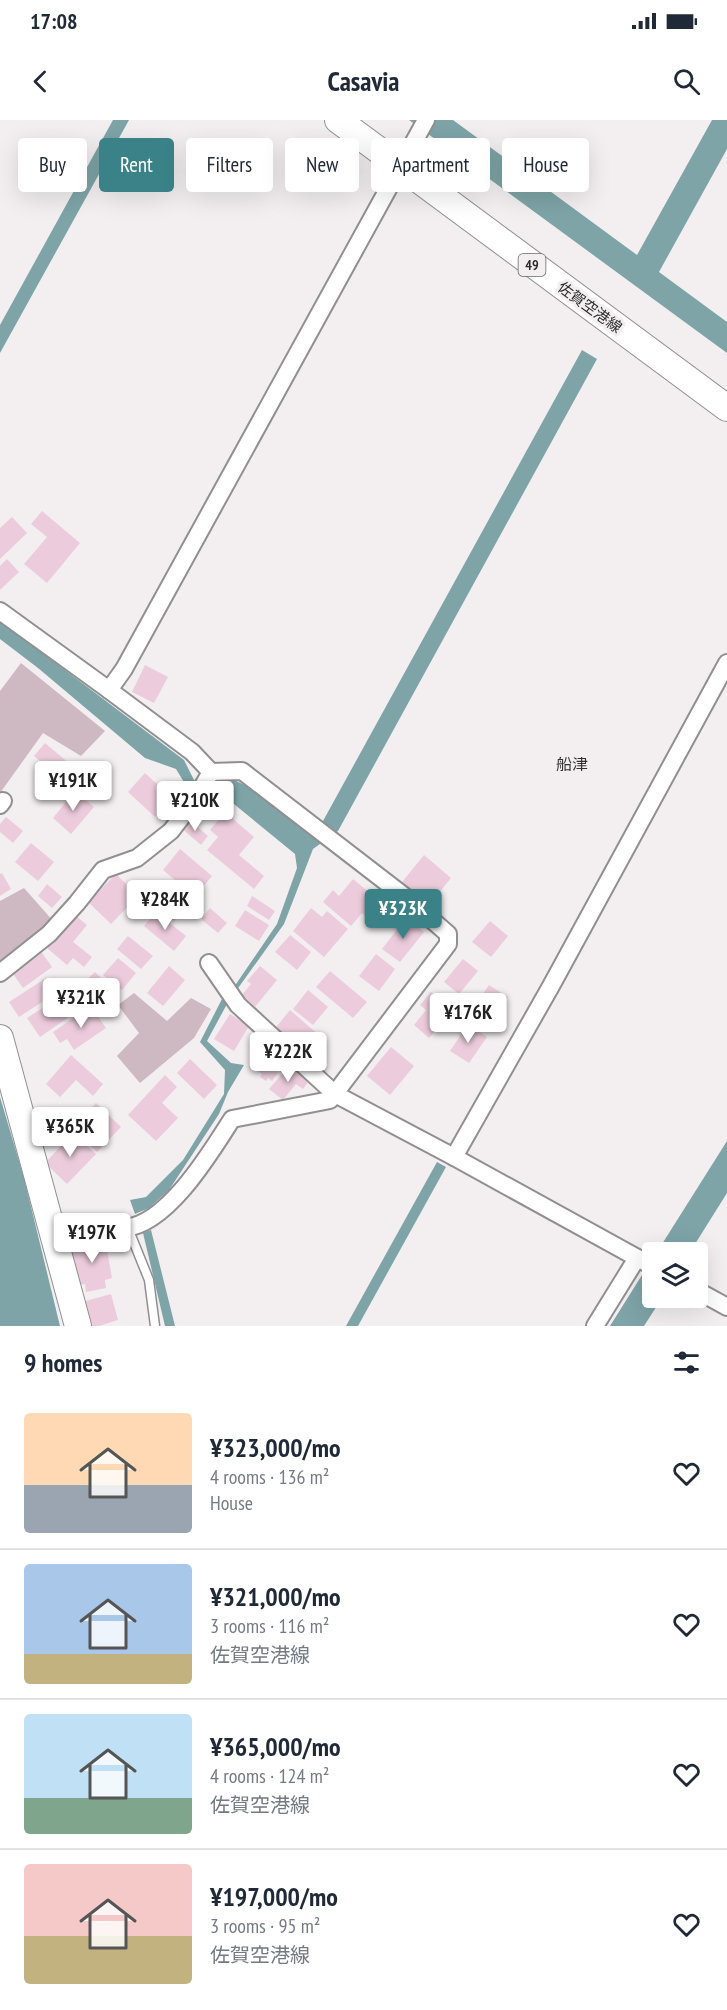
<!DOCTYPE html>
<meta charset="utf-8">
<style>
:root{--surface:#fff;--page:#f2f2f3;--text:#1f2937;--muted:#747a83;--line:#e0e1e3;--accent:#3a8287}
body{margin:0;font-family:"PT Sans Narrow","Noto Sans JP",sans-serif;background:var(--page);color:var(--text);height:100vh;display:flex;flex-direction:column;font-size:22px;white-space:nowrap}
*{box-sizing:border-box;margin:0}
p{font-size:20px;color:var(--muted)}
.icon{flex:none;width:33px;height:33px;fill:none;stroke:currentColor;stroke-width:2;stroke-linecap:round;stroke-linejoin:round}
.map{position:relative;height:1206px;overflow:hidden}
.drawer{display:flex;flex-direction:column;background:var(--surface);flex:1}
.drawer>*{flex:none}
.banner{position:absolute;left:18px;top:18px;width:692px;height:54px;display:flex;gap:12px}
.fabs{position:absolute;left:642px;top:1122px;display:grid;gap:12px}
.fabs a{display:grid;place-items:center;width:66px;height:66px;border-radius:6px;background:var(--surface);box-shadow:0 6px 24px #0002;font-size:30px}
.price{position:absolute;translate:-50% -51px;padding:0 14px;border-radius:6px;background:#fff;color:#222;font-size:20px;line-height:39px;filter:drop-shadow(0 2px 3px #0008)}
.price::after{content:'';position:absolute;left:50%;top:36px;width:18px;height:14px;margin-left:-9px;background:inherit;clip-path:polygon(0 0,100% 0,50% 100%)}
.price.current{background:var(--accent);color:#fff}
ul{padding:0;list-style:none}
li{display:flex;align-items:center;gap:18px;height:150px;padding:0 24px}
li+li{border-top:2px solid var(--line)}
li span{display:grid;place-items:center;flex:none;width:168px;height:120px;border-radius:6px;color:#555}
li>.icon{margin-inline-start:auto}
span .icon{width:72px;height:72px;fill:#fffc;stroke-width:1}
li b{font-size:26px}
h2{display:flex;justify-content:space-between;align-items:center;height:72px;padding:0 24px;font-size:26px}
.pill{padding:0 21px;border-radius:6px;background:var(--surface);box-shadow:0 6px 24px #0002;font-size:21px;line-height:54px}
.pill.current{background:var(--accent);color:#fff}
.status{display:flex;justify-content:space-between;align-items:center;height:42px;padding:0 30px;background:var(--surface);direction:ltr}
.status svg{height:16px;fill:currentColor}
header{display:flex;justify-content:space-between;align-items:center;height:78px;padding:0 24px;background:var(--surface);font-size:27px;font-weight:700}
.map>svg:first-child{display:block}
.green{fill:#ceb8c2}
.water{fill:#7ea4a7}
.building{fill:#ecccdc}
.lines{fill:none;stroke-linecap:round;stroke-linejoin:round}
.service-casing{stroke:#928f91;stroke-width:11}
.minor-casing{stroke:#928f91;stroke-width:20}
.primary-casing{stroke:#928f91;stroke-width:28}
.service{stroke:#fff;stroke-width:8}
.minor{stroke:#fff;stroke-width:16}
.primary{stroke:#fff;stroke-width:26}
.labels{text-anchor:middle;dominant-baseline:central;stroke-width:6;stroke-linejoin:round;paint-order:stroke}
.shield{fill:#f3eff1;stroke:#686566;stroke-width:1.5}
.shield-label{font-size:14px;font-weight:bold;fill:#2c2a2b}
.street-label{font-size:15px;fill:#2c2a2b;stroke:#f3eff1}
.neighbourhood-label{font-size:16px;fill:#343233;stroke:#f3eff1}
</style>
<div class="status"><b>17:08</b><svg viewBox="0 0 49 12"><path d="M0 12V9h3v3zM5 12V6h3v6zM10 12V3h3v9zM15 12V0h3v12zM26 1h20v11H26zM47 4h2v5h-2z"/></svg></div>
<header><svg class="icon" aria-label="back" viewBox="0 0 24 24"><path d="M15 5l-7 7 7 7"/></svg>Casavia<svg class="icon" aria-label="search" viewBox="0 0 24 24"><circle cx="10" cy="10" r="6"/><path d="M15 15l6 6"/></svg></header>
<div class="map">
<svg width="727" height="1206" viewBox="0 0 727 1206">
<rect width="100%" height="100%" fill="#f3eff1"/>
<g class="green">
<polygon points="21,543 105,611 81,636 43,613 0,673 0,571"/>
<polygon points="24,768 54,802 0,845 0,781"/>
<polygon points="134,873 167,901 191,878 211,889 194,918 140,963 117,936 139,913 118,885"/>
</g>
<g class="water">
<polygon points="113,0 129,0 0,233 0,205"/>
<polygon points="409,0 453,0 637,135 712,0 727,0 727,29 659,152 727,202 727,233"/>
<polygon points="582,230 597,239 338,711 313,729 284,804 236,871 234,867 277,804 297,748 295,734 229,680 210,683 190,672 176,649 145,638 38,548 0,519 0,501 184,640 196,664 210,673 234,660 247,666 307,713 323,701"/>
<polygon points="222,879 227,884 207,921 231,943 244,945 228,972 219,994 169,1070 149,1088 135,1094 130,1080 146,1077 183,1040 224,974 225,950 200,922"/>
<polygon points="0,977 24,1058 60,1206 0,1206"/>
<polygon points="727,1021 727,1073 690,1132 657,1132"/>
<polygon points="437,1042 446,1047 358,1206 346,1206"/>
<polygon points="151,1110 175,1206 165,1206 143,1113"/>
<polygon points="652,1139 652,1178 662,1178 644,1206 610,1206"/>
</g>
<g class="building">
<polygon points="42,391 80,423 47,463 24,444 47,417 31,404"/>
<polygon points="12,397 27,413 0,439 0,408"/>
<polygon points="7,439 19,452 0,470 0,446"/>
<polygon points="145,545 168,557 154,583 132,572"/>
<polygon points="45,623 70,644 60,657 34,636"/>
<polygon points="145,653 172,678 155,697 128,672"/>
<polygon points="75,671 94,687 71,714 53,698"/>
<polygon points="225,692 254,717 239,735 264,756 254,769 207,730 218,717 210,710"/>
<polygon points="6,697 23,711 13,723 0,712 0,704"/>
<polygon points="188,699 208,716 201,725 181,708"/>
<polygon points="31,723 54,742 38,761 15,742"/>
<polygon points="180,729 212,756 195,777 163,750"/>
<polygon points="424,735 451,758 429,785 402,762"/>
<polygon points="2,753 11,769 0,776 0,754"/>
<polygon points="116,754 138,776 111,804 88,782"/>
<polygon points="353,759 382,783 369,799 362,793 351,806 323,782 333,770 339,776"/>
<polygon points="47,764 62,777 52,788 38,776"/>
<polygon points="172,764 191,781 174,801 155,784"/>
<polygon points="252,776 275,791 269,800 247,786"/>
<polygon points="210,788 227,803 218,813 201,799"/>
<polygon points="311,788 322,797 327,791 348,809 324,837 293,811"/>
<polygon points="245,790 269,805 259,821 235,806"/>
<polygon points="156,792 186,816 174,831 144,806"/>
<polygon points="75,795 87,805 73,822 92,837 84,847 73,838 67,845 47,828"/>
<polygon points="406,798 424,812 400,842 382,829"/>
<polygon points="490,801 508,816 491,837 472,822"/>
<polygon points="290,815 311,832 297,850 275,832"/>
<polygon points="128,816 153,836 141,849 117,829"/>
<polygon points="40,830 52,847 23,868 11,851"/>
<polygon points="376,834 395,849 379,871 359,856"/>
<polygon points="118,838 136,853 122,870 103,855"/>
<polygon points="463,839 478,851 459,874 444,862"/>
<polygon points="169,846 185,860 163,886 147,873"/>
<polygon points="260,846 277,860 255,887 242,875 251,864 247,861"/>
<polygon points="330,851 367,882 353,898 316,867"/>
<polygon points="95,852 115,872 98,889 78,868"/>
<polygon points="46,858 56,873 19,897 9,882"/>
<polygon points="489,865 508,877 493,900 474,887"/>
<polygon points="308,870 328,887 313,905 293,889"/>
<polygon points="67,872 79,890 40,917 27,898"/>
<polygon points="431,872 453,890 429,918 414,905 426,890 420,885"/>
<polygon points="91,886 106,908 74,930 67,919 60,923 53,912"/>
<polygon points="290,890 320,916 303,936 273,911"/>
<polygon points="230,894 249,906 234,931 214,919"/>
<polygon points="468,904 487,917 469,943 450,931"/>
<polygon points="391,927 414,946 390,975 367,956"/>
<polygon points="275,933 283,939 278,945 281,948 272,961 268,958 266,961 260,957 262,954 258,951 267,937 271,940"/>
<polygon points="71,935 103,964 93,976 76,960 60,977 46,964"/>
<polygon points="190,939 217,965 204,979 177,953"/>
<polygon points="289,946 308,962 303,969 296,964 283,980 269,969"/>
<polygon points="165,955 177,967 162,983 178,998 156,1021 128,995"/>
<polygon points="96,983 121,1007 97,1032 72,1008"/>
<polygon points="73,1013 96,1034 67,1064 45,1043"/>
<polygon points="105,1119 112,1158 105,1160 106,1168 86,1172 85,1164 78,1165 71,1125"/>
<polygon points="111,1174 118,1200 99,1206 89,1206 82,1182"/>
</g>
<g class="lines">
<g class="service-casing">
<polyline id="service" points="128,1108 149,1160 155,1206"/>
</g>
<g class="minor-casing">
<g id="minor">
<polyline points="0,491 109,570 192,632 211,652 194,681 171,711 137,738 103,750 77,783 49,814 0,853"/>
<polyline points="109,570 124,549 426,0"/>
<polyline points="0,685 3,681"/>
<polyline points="209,843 238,885 335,974 454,1037 652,1146"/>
<polyline points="454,1037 551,866 727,543"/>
<path d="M52,1106C76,1107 101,1110 125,1108C168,1104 211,1032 232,999L330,980L448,824V814L408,779L242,651L211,652"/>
<polyline points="698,1171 727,1187"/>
<polyline points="595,1206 637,1138"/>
</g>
</g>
<g class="primary-casing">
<g id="primary">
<polyline points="338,0 727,288"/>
<polyline points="0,918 78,1206"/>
</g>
</g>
<use href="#service" class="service"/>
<use href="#minor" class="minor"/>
<use href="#primary" class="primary"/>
</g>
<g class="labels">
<rect class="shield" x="518.5" y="134" width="27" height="22" rx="4.5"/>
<g class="shield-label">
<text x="532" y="145">49</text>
</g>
<g class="street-label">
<text transform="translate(590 187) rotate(36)">佐賀空港線</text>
</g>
<g class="neighbourhood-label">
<text x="572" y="644">船津</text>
</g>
</g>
</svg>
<div class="fabs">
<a><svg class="icon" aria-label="layers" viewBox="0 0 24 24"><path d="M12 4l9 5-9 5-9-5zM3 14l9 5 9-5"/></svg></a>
</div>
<b class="price" style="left:73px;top:692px">¥191K</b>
<b class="price" style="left:195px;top:712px">¥210K</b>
<b class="price" style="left:165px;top:811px">¥284K</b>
<b class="price current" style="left:403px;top:820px">¥323K</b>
<b class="price" style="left:81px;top:909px">¥321K</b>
<b class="price" style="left:468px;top:924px">¥176K</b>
<b class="price" style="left:288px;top:963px">¥222K</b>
<b class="price" style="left:70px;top:1038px">¥365K</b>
<b class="price" style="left:92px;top:1144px">¥197K</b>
<div class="banner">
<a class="pill">Buy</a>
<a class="pill current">Rent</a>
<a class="pill">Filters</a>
<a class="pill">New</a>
<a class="pill">Apartment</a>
<a class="pill">House</a>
</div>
</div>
<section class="drawer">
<h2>9 homes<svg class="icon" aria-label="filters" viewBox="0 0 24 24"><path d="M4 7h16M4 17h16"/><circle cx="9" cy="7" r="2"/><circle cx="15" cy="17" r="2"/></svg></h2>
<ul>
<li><span style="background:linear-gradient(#ffd9b3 60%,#9aa5b1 0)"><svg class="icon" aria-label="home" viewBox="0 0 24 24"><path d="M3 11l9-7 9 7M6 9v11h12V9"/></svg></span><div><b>¥323,000/mo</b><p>4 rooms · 136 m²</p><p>House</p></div><svg class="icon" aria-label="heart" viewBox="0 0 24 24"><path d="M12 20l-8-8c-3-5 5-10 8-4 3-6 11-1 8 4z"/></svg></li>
<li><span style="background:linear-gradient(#a9c7e8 75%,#c2b280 0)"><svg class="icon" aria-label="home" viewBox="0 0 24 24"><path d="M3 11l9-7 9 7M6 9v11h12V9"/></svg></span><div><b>¥321,000/mo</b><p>3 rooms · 116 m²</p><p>佐賀空港線</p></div><svg class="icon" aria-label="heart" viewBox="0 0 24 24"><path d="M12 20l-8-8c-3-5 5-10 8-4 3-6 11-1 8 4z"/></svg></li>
<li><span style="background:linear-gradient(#bfe0f5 70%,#7fa58c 0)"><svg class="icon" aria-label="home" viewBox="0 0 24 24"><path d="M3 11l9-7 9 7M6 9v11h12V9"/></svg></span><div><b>¥365,000/mo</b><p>4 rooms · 124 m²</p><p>佐賀空港線</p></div><svg class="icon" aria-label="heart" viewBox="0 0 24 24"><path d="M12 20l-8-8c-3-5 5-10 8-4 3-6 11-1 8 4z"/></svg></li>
<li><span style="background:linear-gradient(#f6c9c9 60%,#c2b280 0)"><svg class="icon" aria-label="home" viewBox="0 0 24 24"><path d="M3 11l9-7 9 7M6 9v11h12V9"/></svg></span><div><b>¥197,000/mo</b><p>3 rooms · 95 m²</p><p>佐賀空港線</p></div><svg class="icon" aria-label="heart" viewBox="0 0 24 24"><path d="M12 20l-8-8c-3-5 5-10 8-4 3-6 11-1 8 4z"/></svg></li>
</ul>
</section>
